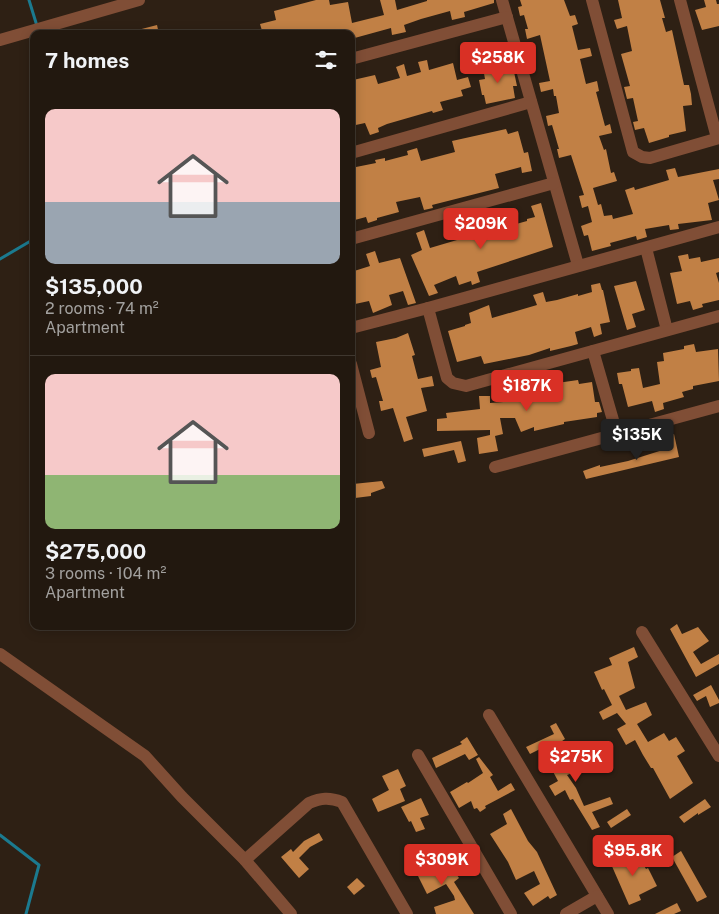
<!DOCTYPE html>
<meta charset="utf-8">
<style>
:root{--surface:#22180f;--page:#2e251d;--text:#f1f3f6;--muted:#a2a09e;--line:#3f372f;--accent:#d93025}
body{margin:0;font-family:"Public Sans",sans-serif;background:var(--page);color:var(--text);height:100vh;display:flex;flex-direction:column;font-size:19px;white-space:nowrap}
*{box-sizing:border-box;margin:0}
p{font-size:16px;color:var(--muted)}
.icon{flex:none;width:28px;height:28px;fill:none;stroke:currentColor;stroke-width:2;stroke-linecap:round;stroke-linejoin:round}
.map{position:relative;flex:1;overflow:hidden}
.panel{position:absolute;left:30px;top:30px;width:325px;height:600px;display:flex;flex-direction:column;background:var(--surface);border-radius:10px;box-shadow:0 2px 12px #0003,0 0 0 1px var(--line)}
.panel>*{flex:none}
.price{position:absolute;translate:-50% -42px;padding:0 11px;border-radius:5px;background:var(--accent);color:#fff;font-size:16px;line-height:32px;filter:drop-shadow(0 1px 2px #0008)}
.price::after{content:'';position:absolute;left:50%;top:30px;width:15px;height:11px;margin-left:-8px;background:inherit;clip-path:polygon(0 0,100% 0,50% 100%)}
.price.current{background:#222;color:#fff}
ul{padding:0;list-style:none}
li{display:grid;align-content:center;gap:10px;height:265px;padding:0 15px}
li+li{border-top:1px solid var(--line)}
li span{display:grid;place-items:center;height:155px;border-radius:10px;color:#555}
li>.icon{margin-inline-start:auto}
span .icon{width:90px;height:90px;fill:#fffc;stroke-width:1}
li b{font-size:21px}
h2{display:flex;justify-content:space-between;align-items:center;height:60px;padding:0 15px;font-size:21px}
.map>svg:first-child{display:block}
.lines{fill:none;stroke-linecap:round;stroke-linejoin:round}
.stream{stroke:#1b7a8f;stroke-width:3}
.building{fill:#c18045}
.minor{stroke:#804e36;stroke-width:12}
</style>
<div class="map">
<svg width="719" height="914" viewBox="0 0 719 914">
<rect width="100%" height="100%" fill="#2e2014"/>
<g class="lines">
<g class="stream">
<polyline points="29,0 37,26"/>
<polyline points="0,259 34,239"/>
<polyline points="0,835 39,865 26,914"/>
</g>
</g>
<g class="building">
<polygon points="316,0 329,0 330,5 348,2 352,23 384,15 380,0 395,0 397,10 427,1 427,0 494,0 494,3 464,12 465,17 452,20 450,11 421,19 404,25 406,32 392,35 391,28 351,39 351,34 263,34 260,24 276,20 274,11"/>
<polygon points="520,0 564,0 570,16 575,15 578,24 572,26 578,50 590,48 592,56 580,59 586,84 597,81 599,91 596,92 605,126 610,124 612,133 599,136 604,150 606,149 611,173 614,172 617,181 593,188 598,205 601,204 604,216 612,215 613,219 633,214 625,190 634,187 635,190 669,180 666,170 675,168 678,177 719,169 719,179 713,180 719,200 708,203 712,220 678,224 679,229 670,230 669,225 645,229 647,237 637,240 636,236 610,243 611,246 592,251 588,235 584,236 581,226 592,222 588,206 582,208 579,196 584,195 571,155 559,158 557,149 559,149 552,125 548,126 546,116 559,113 556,96 554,96 553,89 541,92 539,83 550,81 540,35 527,39 525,29 528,29 524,15 520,16 518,7 522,6"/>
<polygon points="618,0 660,0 665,18 662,18 666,32 672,30 684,85 689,85 691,94 692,105 683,106 686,131 669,135 669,137 649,143 644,128 635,130 633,122 638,121 633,98 627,99 624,87 630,86 621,54 632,51 627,26 617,29 614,20 622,18"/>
<polygon points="704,0 716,0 717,4 719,4 719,26 702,30 695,10 706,7"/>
<polygon points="157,25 159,34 134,34 134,31"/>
<polygon points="427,60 429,70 453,63 457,80 468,77 471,87 461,90 463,96 440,102 443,110 433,113 432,111 387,124 378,128 379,132 370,135 365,123 351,126 351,91 356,90 353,80 375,75 378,84 400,78 396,67 404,64 407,76 421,72 418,62"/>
<polygon points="504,64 505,74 514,72 517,86 513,86 515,98 486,104 484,95 482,95 479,80 485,79 483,68"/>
<polygon points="506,129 508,134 518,131 524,153 528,152 532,171 522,173 521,167 495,174 499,188 432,205 433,208 424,210 420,197 396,202 399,212 377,218 377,220 368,223 366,217 351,221 351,168 376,163 375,160 385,158 385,161 408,155 407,151 417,148 421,161 455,152 452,141"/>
<polygon points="541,203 553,247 477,272 480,282 472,285 471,281 459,285 456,276 434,285 438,293 429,296 411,255 422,250 416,233 424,230 430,248 457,240 453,229 461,226 465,237 490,230 487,220 505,214 509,226 527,221 527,219 535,217 531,206"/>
<polygon points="375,251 379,263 400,258 416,303 408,305 403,291 389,295 392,305 373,313 369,301 355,304 351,291 351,272 370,266 366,254"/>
<polygon points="688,254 689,259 700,257 701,262 719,258 719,272 716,273 719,283 719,300 702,304 703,307 693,310 690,301 677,304 670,273 682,271 678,256"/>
<polygon points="636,281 645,310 632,314 636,327 627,330 614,286"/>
<polygon points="600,283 602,290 603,290 610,322 600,324 602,334 594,337 591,327 575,332 578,344 571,346 550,351 550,348 529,355 484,364 481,356 457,362 448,331 465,326 465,325 471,323 469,313 489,305 492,318 537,305 533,295 543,292 546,302 557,300 578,294 578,296 592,292 591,285"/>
<polygon points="408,333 415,355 412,356 418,379 432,376 434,386 421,388 427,411 406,417 413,439 404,442 393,408 381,411 379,401 383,401 376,377 372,378 370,370 381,367 376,342 396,338"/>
<polygon points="694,344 696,352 718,349 719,381 693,386 693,389 682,392 684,397 663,403 664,409 655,412 652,401 628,407 622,384 619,384 617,373 631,371 631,369 639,368 643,388 660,384 657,362 664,361 663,353 684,349 684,346"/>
<polygon points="557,379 557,383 578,380 579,384 592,382 595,402 599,402 602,412 597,413 597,417 564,422 564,424 534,431 534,427 521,432 515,418 500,418 503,434 495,436 498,451 479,454 477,438 490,435 490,430 437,431 437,419 447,418 446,413 480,409 479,396 490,396 490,403 527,400 525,389 548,387 547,380"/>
<polygon points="674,434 679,457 586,479 583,471 600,465 600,467 628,461 669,448 666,436"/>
<polygon points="461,441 466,461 458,463 454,450 424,457 422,449"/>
<polygon points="382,481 385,488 371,493 371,496 355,498 353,484"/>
<polygon points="677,624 682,634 698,627 709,641 693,652 701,664 719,654 719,664 696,677 670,629"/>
<polygon points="634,647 638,657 628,662 635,688 619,696 626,710 646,702 652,715 637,724 648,742 664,733 669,741 676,737 685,751 677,756 693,783 670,799 653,768 651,768 643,755 635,740 626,745 617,729 626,724 617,713 603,720 599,712 612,705 604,689 602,690 594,672 612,665 609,658"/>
<polygon points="711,685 719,700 719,703 710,707 706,696 697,701 693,695"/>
<polygon points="556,723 565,739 543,754 540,749 530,754 526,747 554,734 550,726"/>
<polygon points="467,737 478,755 469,760 465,754 436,768 432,758 462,744 460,742"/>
<polygon points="585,744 589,750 583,754 588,767 567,775 576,788 584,806 610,797 613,804 592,812 600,827 592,830 573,799 570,800 565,790 555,796 549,786 558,781 549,764"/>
<polygon points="479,757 493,775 490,777 498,791 511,783 515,790 485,806 486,808 480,812 477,808 474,809 471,801 459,808 450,792 467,782 468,783 483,773 476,759"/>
<polygon points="398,769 406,786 400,789 405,801 378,812 372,799 389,790 382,776"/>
<polygon points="421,798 429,815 420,818 425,829 416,832 411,821 409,822 401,807"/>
<polygon points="705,799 711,807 698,815 698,813 684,823 679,817"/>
<polygon points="511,809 528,841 537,852 557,895 550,899 548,896 533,906 524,893 540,884 534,871 516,880 508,862 490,834 507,824 503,814"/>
<polygon points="627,809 631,815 611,828 607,822"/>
<polygon points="319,833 323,840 310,847 299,858 309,869 299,878 281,857 291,849 293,852 304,841"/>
<polygon points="635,850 646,869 648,868 657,886 639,895 641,900 629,905 611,864"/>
<polygon points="681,851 707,897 697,902 672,857"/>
<polygon points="436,854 449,874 454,871 459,878 454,882 474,914 436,914 434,907 455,900 454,896 446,884 427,894 414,868"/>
<polygon points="357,878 365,886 354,895 347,887"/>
<polygon points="677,903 681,911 674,914 655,914"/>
</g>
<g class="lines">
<g class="minor">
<polyline points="502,0 578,265"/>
<polyline points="592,0 633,152 642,157 650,158 719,138"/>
<polyline points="680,0 717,138"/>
<polyline points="0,40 139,0"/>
<polyline points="351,59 507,17"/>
<polyline points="351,153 531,102"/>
<polyline points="351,239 554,183"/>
<polyline points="646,248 667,330"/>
<polyline points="428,308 447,378 453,383 466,386 719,316"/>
<polyline points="351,328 428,308 719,227"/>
<polyline points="593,351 617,434"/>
<polyline points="351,364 369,433"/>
<polyline points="495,467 719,406"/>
<polyline points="642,632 719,756"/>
<polyline points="0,654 145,756 182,797 245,860 291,914"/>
<polyline points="489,715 608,914"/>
<polyline points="418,755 511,914"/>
<path d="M245,860L309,803C321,798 329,797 342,802L407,914"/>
<polyline points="566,914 597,896"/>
</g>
</g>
</svg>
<b class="price" style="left:498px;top:84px">$258K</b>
<b class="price" style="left:481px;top:250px">$209K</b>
<b class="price" style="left:527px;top:412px">$187K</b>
<b class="price current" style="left:637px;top:461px">$135K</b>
<b class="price" style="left:576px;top:783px">$275K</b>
<b class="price" style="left:633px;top:877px">$95.8K</b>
<b class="price" style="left:442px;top:886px">$309K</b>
<section class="panel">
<h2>7 homes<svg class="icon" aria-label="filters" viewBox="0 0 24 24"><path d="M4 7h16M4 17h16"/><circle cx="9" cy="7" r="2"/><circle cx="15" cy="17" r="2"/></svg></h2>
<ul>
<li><span style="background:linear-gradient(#f6c9c9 60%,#9aa5b1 0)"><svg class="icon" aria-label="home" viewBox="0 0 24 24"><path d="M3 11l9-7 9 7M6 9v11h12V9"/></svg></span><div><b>$135,000</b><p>2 rooms · 74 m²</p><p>Apartment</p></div></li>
<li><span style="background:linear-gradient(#f6c9c9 65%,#8fb573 0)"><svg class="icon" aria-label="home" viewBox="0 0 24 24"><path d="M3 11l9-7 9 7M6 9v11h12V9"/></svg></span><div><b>$275,000</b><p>3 rooms · 104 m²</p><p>Apartment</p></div></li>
</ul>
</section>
</div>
